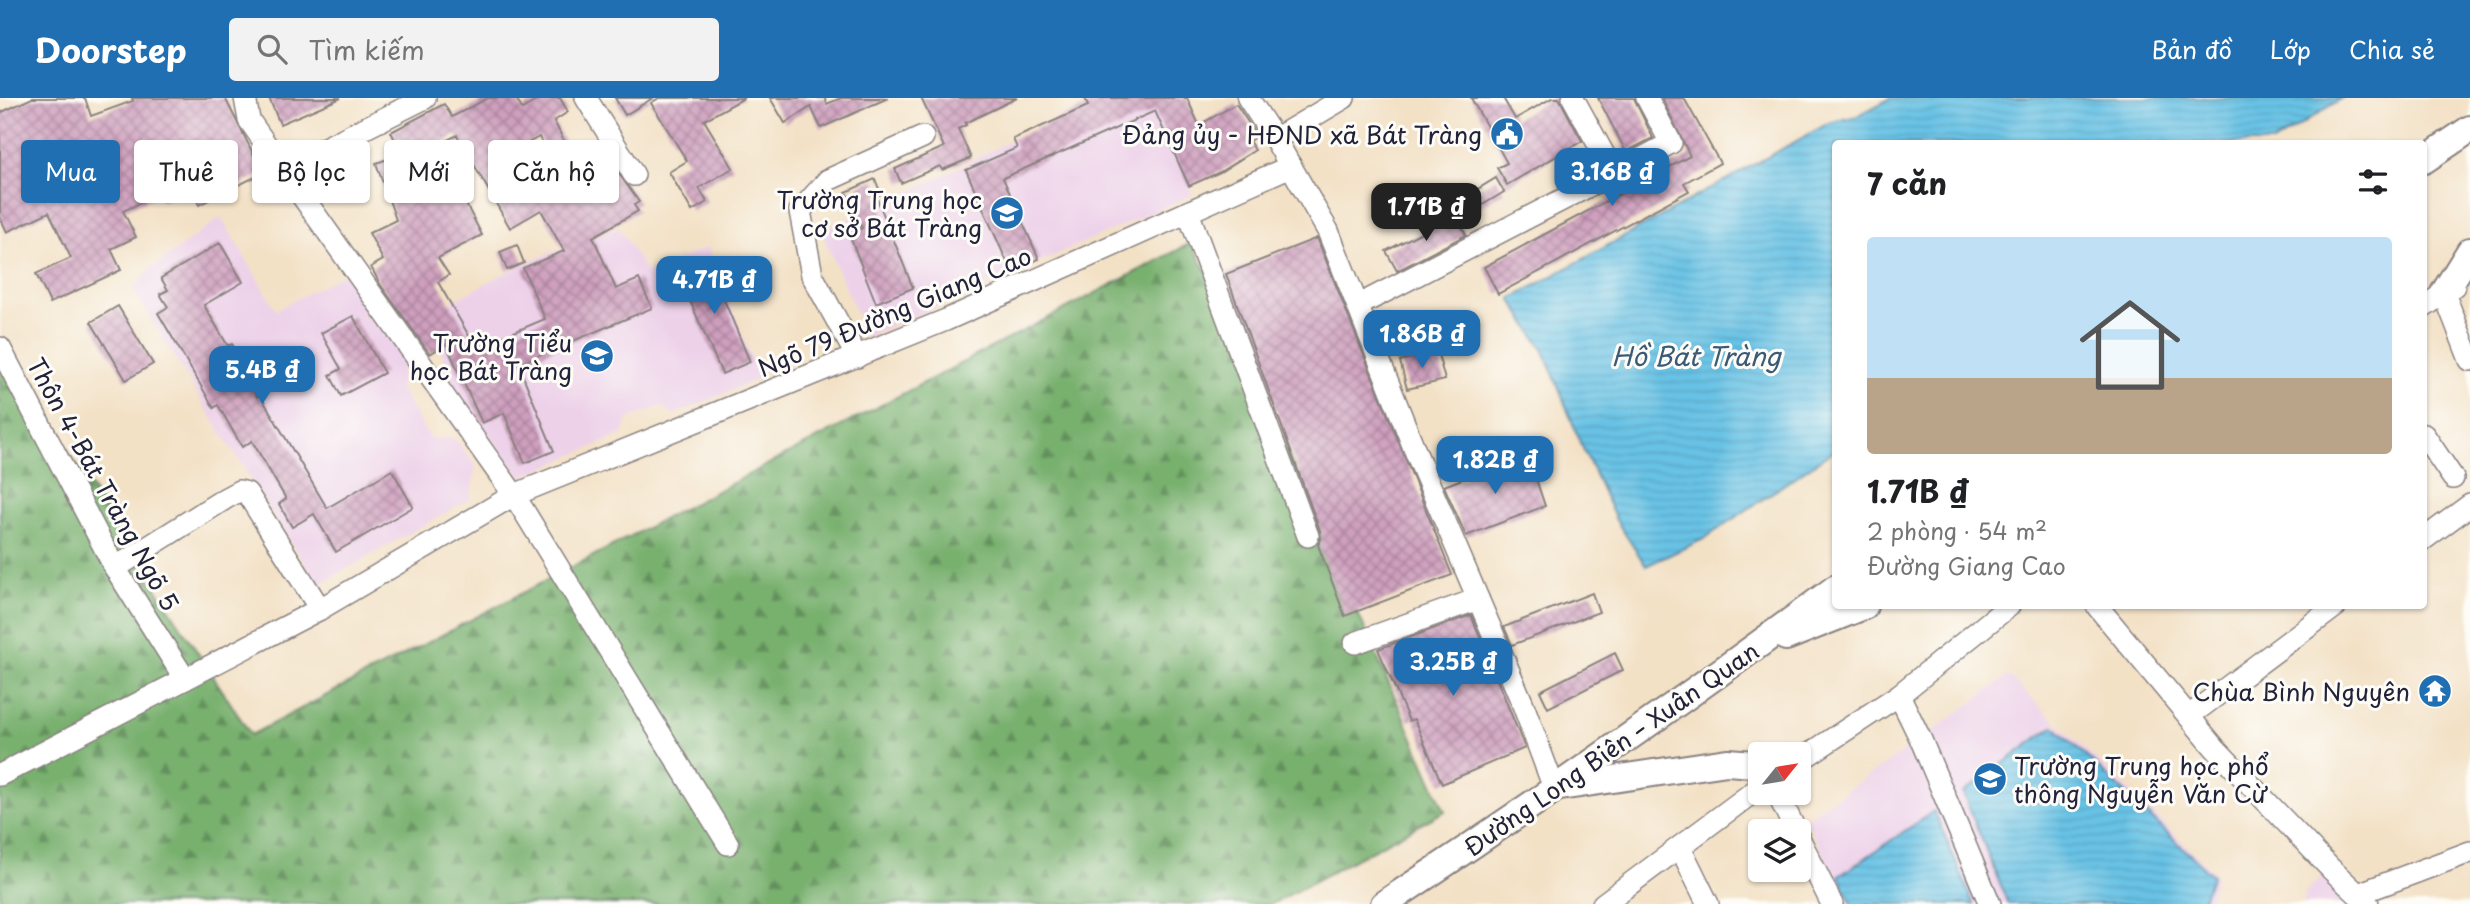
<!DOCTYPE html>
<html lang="vi">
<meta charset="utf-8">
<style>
:root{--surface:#fff;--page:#f2f2f2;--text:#202124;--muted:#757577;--accent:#1f6fb2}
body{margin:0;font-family:"Playpen Sans",sans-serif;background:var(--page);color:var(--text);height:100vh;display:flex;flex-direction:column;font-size:26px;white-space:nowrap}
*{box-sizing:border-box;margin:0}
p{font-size:23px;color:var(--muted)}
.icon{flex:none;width:38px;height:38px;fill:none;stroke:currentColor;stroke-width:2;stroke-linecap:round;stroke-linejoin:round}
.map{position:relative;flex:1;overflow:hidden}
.side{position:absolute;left:1832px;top:42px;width:595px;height:469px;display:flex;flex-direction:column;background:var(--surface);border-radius:7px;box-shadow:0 2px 5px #0004}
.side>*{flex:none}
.banner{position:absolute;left:21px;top:42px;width:665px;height:63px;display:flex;gap:14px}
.needle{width:46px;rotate:60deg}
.tools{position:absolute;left:1748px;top:644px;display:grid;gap:14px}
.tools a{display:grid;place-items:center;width:63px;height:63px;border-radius:7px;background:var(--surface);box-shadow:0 2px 5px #0004;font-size:35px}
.price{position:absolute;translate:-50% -60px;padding:0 16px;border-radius:14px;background:var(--accent);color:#fff;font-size:23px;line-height:46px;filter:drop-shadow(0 2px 4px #0008)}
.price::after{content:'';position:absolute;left:50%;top:42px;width:21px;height:16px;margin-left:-10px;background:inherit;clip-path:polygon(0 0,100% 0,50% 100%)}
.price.current{background:#222;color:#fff}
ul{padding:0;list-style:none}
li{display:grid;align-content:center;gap:14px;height:371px;padding:0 35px}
li span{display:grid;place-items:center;height:217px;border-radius:7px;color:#555}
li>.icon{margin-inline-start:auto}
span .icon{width:126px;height:126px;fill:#fffc;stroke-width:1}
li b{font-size:30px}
h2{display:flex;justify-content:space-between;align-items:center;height:84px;padding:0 35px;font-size:30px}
.chip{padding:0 24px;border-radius:7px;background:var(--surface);box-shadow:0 2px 5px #0004;font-size:24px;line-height:63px}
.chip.current{background:var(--accent);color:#fff}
header{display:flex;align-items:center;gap:42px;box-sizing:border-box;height:98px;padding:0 35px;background:var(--accent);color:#fff}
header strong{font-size:33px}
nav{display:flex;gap:38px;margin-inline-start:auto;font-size:24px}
.search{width:490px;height:63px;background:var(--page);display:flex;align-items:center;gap:18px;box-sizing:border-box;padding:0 24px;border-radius:7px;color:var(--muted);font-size:26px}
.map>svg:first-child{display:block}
.built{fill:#edd1e9}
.forest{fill:url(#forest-firs);stroke:#4d6954;stroke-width:2}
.water{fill:url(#water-rules);stroke:#457290;stroke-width:2}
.building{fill:url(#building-cross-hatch);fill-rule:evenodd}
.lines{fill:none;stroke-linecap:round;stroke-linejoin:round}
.minor-casing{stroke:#8a8280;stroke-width:24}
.major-casing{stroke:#8a8280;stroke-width:30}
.minor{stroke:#fff;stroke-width:21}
.major{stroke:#fff;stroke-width:26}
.labels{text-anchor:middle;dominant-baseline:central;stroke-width:6;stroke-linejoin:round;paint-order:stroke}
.poi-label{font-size:24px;fill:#22223b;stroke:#fdfcf7;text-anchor:end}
.street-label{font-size:24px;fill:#22223b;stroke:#fdfcf7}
.water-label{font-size:26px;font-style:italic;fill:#3a5a76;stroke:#fdfcf7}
</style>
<header>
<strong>Doorstep</strong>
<div class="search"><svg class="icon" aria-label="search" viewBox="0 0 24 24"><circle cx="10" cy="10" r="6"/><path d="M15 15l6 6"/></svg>Tìm kiếm</div>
<nav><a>Bản đồ</a><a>Lớp</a><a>Chia sẻ</a></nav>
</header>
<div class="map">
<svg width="2470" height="806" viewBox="0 0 2470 806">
<defs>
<pattern id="forest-firs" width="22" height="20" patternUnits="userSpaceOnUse" patternTransform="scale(1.75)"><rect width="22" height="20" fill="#78b06e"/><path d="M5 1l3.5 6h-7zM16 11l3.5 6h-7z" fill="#628f5c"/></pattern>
<pattern id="water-rules" width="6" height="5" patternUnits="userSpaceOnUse" patternTransform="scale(1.75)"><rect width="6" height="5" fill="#68c2e5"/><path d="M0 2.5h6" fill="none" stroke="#5aa6c5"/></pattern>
<pattern id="building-cross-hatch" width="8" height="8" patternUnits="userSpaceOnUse" patternTransform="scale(1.75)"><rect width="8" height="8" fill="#cfa0be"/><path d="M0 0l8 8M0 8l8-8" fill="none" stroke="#a8829c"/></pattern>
</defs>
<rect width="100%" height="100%" fill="#fdfcf7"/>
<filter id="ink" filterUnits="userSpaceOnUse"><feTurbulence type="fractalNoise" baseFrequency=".0143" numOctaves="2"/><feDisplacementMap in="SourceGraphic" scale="14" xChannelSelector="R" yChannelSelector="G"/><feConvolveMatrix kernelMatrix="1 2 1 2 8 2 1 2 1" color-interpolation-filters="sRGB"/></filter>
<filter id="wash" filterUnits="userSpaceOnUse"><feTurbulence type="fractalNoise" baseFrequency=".00686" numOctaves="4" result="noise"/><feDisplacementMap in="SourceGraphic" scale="28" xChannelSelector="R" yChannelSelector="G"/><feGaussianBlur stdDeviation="1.57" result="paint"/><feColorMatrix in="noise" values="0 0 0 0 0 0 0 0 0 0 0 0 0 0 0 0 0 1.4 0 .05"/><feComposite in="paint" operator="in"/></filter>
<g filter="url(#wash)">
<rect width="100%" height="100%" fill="#f3e1c6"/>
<g class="built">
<polygon points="1106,0 1187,0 1220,74 1189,88 1192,97 867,239 821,133 935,82 1013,41"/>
<polygon points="221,119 276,212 345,175 404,262 399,289 430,341 454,340 476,368 470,401 318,487 207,312 133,191 150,172"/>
<polygon points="619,130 647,175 708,149 759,280 674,317 661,308 628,321 623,336 521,379 441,275 447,266 439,250 467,234 450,205 524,165"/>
<polygon points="2008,578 2216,776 2208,806 1846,806 1806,720 1921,642"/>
<polygon points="2331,771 2368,806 2303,806 2306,793"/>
</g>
<polygon class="forest" points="1191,145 1209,177 1445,713 1272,806 0,806 0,249 251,637"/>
<g class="water">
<polygon points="1891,0 2342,0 2273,45 1836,46 1836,351 1704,441 1646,468 1616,422 1581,346 1544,253 1511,201 1829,25 1857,18"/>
<polygon points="2054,628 2212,777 2201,806 2008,806 1963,695"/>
<polygon points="1934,713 1974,806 1852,806 1839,778"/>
</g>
<g id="blocks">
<g class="building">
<polygon points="32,0 85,0 91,18 133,3 132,0 225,0 263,75 199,107 191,90 162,103 159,96 123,113 136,139 111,151 121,172 50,205 36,176 71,160 49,114 7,134 0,119 0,15"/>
<polygon points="269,0 341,0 280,26"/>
<path d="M488,0H516L522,11L541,0H560L568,14L554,23L582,79L610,63L639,104L634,107L638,113L593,139L616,191L639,181L652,210L518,266L554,353L525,365L504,315L482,325L446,246L430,256L380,186L371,169L383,162L369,135L396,122L376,65L402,56L391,34L444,6L452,19ZM457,37L510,130L541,112L564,153L523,170L545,221L476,250L438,184L449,177L438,160L482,137L436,48ZM539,39L553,67L511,93L500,61Z"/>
<polygon points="615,0 653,0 625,17"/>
<polygon points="659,0 744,0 704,22 733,70 699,90 707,104 692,113 669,74 687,63 651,5"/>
<polygon points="770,0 825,0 827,6 841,0 888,0 821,30 811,9 785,25"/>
<polygon points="921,0 1017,0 965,25 966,27 958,31 971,60 942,72 940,68 901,85 895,71 944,49"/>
<polygon points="1085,0 1187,0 1199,27 1236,6 1257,38 1249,43 1255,52 1220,74 1189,88 1155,13 1003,80 1039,161 1011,173 966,72 1017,50 1013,41 1088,8"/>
<polygon points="1471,0 1503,0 1515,21 1552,0 1559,0 1582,43 1507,87 1497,70 1507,65"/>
<polygon points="1598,0 1634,0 1653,40 1626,54"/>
<polygon points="1662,0 1684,0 1720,65 1684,85 1689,93 1498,196 1484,169 1690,58"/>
<polygon points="337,59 342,72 320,83 312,71"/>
<polygon points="1496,80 1504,94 1471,114 1463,100"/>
<polygon points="875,81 881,96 876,98 913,190 876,205 849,136 862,130 846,94"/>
<polygon points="1455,116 1466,137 1397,173 1386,153"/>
<polygon points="1317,140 1452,477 1345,518 1318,447 1321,441 1320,433 1226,176"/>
<polygon points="220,145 243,184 204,207 228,248 232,246 244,265 239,269 257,299 260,297 327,410 392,372 413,409 336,454 314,416 292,429 279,406 286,401 252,343 242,349 218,307 214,310 158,215 168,209 160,196 168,192 161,180"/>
<polygon points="517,147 524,165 507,172 500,154"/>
<polygon points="707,161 750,264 722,276 677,173"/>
<polygon points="118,208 153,266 126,282 91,224"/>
<polygon points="353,218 384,275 341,298 330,277 341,271 321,235"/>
<polygon points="1437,253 1445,282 1407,291 1400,263"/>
<polygon points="1524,357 1530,373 1533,372 1545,408 1466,438 1444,388"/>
<polygon points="1592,495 1599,514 1512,547 1504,529"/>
<polygon points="1471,517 1525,650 1442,686 1414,621 1409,623 1378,551"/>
<polygon points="1615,555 1623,572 1548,610 1540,593"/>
</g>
</g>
</g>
<g filter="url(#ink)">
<use href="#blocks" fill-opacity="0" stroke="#8a8280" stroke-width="2"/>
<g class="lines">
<g class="minor-casing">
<g id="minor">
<polyline points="245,0 249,22 283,71 425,0"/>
<polyline points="586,0 634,77"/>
<polyline points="1248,0 1275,41 1328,133 1416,355 1522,604 1554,690"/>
<polyline points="1275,41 1344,0"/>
<polyline points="283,71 514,397 728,746"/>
<polyline points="1614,75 1671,45 1647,0"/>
<polyline points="1188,114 1308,438"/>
<polyline points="2444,195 2470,262"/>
<polyline points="1359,207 1614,75 1573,0"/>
<polyline points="2424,209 2454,188"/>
<polyline points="0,250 115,470 185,581"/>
<polyline points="857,259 812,177 800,113 828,82 923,39"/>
<polyline points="2424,337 2453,380"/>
<polyline points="2424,441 2470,407"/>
<polyline points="115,470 226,400 239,393 247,395 320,511"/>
<polyline points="2097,508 2215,650 2331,771 2368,806"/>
<polyline points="1355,545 1478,501"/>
<polyline points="1899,597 1921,642 1990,806"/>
<polyline points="2189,618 2336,508"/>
<polyline points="1799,663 1899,597 2009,508"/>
<polyline points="0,677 320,511 514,397 946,222 1291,68"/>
<polyline points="1777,695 1796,733"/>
<polyline points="1799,740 1832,806"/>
<polyline points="1680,749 1708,806"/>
<polyline points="2358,796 2470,754"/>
<polyline points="1603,806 1760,689"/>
</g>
</g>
<g class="major-casing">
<g id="major">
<polyline points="2424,62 2470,31"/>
<polyline points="2444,195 2470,153"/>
<polyline points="1786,539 1864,508"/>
<polyline points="1560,689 1727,664 1755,666 1760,672"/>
<path d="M1384,806C1537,705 1688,599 1836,490"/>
</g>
</g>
<use href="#minor" class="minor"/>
<use href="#major" class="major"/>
</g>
</g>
<defs>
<g id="civic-disc" transform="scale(1.75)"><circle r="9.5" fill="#1f6fb2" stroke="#fdfcf7"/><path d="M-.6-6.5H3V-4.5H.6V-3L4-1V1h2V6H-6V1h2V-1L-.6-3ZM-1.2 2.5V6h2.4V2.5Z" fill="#fff"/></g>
<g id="school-disc" transform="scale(1.75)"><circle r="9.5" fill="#1f6fb2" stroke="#fdfcf7"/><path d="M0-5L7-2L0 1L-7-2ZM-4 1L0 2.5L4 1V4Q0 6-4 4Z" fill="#fff"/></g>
<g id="temple-disc" transform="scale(1.75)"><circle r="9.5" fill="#1f6fb2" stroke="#fdfcf7"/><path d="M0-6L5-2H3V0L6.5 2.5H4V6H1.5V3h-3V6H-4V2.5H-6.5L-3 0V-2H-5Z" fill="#fff"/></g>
</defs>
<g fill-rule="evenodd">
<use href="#civic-disc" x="1507" y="36"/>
<use href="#school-disc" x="1007" y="115"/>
<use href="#school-disc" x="597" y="258"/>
<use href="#temple-disc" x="2435" y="593"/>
<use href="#school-disc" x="1990" y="681"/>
</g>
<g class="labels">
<g class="poi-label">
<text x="1482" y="36">Đảng ủy - HĐND xã Bát Tràng</text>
<text x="982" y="101">Trường Trung học<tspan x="982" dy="28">cơ sở Bát Tràng</tspan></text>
<text x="572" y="244">Trường Tiểu<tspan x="572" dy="28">học Bát Tràng</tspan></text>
<text x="2410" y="593">Chùa Bình Nguyên</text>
<text x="2014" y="667" text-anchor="start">Trường Trung học phổ<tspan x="2014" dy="28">thông Nguyễn Văn Cừ</tspan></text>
</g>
<g class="street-label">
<text transform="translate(894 213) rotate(-23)">Ngõ 79 Đường Giang Cao</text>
<text transform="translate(104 386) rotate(61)">Thôn 4-Bát Tràng Ngõ 5</text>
<text transform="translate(1611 650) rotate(-35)">Đường Long Biên – Xuân Quan</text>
</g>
<g class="water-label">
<text x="1696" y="257">Hồ Bát Tràng</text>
</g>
</g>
</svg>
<div class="tools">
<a><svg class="needle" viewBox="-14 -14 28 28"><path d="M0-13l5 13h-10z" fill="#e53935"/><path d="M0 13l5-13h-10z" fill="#757577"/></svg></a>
<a><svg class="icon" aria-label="layers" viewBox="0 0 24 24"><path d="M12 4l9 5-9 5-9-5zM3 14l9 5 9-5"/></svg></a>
</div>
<b class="price" style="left:1612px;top:110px">3.16B ₫</b>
<b class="price current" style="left:1426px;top:145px">1.71B ₫</b>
<b class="price" style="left:714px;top:218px">4.71B ₫</b>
<b class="price" style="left:1422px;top:272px">1.86B ₫</b>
<b class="price" style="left:262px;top:308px">5.4B ₫</b>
<b class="price" style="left:1495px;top:398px">1.82B ₫</b>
<b class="price" style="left:1453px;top:600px">3.25B ₫</b>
<div class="banner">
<a class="chip current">Mua</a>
<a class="chip">Thuê</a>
<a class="chip">Bộ lọc</a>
<a class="chip">Mới</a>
<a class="chip">Căn hộ</a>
</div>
<section class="side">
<h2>7 căn<svg class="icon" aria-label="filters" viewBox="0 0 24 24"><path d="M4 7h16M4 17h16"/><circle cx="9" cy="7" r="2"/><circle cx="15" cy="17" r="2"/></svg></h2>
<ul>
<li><span style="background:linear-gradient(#bfe0f5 65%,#b9a48a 0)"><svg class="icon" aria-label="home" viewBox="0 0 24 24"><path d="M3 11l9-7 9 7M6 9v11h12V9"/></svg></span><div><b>1.71B ₫</b><p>2 phòng · 54 m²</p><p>Đường Giang Cao</p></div></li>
</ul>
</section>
</div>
